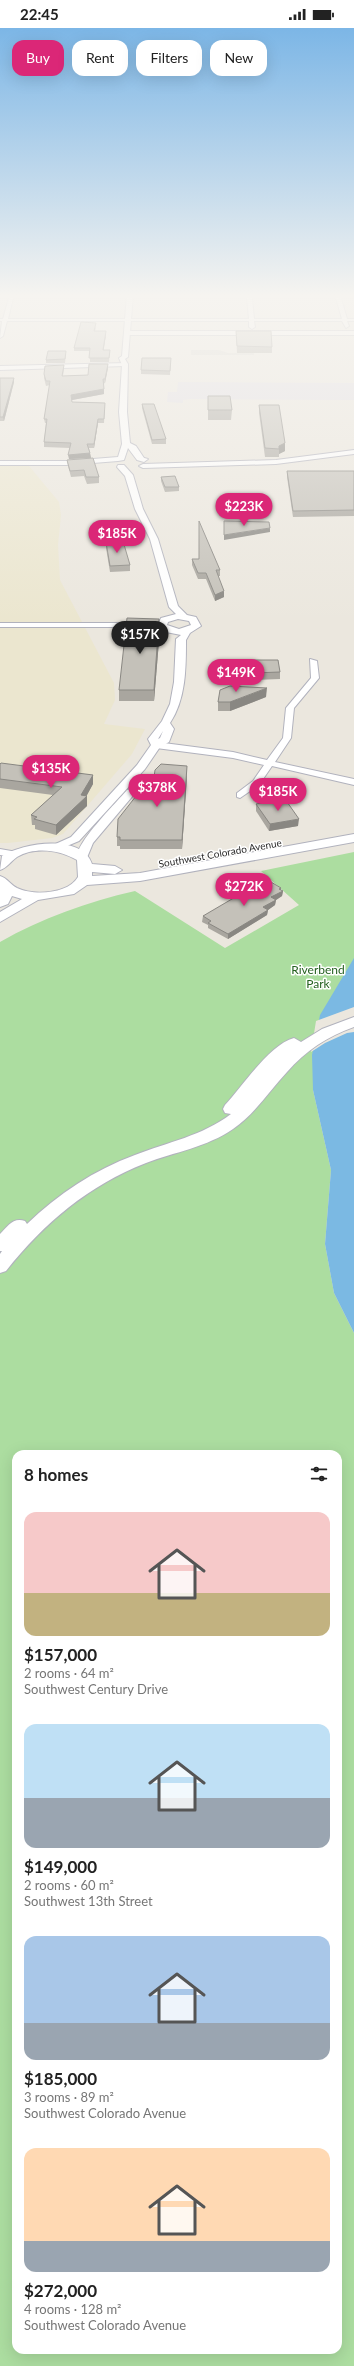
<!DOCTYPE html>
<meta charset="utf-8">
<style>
:root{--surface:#fff;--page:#f6f6f6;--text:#222;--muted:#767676;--accent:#db2777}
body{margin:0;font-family:Lato,sans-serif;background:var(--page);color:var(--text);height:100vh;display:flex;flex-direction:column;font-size:15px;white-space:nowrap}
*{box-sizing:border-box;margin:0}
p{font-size:13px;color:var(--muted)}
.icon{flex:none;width:22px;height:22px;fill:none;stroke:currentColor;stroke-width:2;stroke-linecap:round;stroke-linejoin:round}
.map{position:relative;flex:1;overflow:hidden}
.sheet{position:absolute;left:12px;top:1422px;width:330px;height:904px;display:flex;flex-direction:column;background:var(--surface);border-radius:12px;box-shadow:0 4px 16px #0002}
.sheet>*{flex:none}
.guide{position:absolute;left:12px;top:12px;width:330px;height:36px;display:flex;gap:8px}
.price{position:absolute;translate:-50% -34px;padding:0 9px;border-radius:14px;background:var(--accent);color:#fff;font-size:13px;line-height:26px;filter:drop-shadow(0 1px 2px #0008)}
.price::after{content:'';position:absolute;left:50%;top:24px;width:12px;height:9px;margin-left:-6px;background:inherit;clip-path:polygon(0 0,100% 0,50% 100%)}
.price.current{background:#222;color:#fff}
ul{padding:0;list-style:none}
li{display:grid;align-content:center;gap:8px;height:212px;padding:0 12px}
li span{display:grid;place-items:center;height:124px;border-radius:12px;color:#555}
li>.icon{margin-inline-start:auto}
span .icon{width:72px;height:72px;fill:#fffc;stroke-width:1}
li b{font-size:17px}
h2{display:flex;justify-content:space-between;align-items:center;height:48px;padding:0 12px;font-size:17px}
.chip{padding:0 14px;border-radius:12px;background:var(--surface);box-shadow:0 4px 16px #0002;font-size:14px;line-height:36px}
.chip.current{background:var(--accent);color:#fff}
.status{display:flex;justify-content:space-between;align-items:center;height:28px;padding:0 20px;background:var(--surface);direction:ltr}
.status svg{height:11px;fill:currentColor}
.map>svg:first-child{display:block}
.industrial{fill:#e1dee4}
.education{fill:#ebe6cf}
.green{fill:#acdda0;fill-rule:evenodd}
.plaza{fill:#d8d6d0}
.water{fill:#7bb9e3}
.pier{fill:#ebe7de}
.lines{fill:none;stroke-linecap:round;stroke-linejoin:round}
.minor-casing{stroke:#b1b2bd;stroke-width:2}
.tertiary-casing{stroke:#b1b2bd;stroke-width:2}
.secondary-casing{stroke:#b1b2bd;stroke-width:2}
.minor{fill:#fff;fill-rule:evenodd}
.tertiary{fill:#fff;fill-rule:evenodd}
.secondary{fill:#fff;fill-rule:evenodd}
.wall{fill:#a9a69f}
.shaded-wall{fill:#898782}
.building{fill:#c4c1b9;stroke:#898782}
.labels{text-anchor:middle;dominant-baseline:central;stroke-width:3;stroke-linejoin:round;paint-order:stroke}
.far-street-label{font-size:10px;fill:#2b2b2b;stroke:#fff}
.park-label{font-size:12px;fill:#256121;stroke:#fff}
</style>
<div class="status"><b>22:45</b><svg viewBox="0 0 49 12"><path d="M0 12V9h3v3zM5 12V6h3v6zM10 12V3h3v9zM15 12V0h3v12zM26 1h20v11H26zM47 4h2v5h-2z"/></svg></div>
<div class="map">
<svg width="354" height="2338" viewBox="0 0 354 2338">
<rect width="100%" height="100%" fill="#ebe7de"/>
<polygon class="industrial" points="178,354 354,355 354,372 190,371 183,372 183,375 167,374 168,364 177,364"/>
<polygon class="education" points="0,438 29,438 59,474 61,487 58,517 60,552 114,655 115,672 104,696 145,701 132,726 63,806 52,810 8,815 0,815"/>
<path class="green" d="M354,824V951L313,1062L331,1142L325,1216L334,1265L354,1305V2338H0V914C42,890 87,874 135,863L225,920L299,877L261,843ZM16,1426H338V2322H16Z"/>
<polygon class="plaza" points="191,322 219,322 228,325 254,325 254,327 191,327"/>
<polygon class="water" points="354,930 354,1305 334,1265 325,1216 331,1142 313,1062 312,1027 320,987"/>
<polygon class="pier" points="354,979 354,1004 347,1005 325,1015 311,1024 316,993"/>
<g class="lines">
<g class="minor-casing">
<g id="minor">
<path d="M14,267L354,268V270H341L347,291H354V293H347L349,298L346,300L342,293H254L255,299L252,301L249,299V293H7L3,308L0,310L2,293H0V291H3L9,270H0V268ZM13,270H247L249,291H8ZM252,270H336L342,291H254Z"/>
<polygon points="354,303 354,307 127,307 124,305 127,303"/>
<polygon points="127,335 125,338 0,342 0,338"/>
<polygon points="0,595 141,595 145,597 141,599 0,599"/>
<polygon points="310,631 317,633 319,650 294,680 291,710 275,734 354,751 354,757 272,738 259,757 240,770 237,769 237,765 253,753 264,737 233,730 156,720 152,717 156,714 233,724 267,732 283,710 286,680 311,650"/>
<polygon points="0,821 17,824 19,826 14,829 0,827"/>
</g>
</g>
<g class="tertiary-casing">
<g id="tertiary">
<polygon points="127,267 133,267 128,329 125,331 128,336 127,384 130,415 136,418 144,430 143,432 137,432 128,420 124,432 118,433 68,437 0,437 0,433 68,433 118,429 122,416 119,384 122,337 119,330 122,328"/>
<polygon points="354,422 354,426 276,436 143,440 139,438 143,436 276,432"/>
<path d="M118,437H124L133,447L143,481L158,511L178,578L187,587L196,589L201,598L190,605L186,612C186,640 186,671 170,695L174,701L169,714L160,719L145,741L79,813L55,823L51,822L49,820L51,818L71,809L137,737L151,717L148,711L162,693L170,676L174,654L176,611L181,607L166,604L157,598L161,590L176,586L169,579L150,511L135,481L125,448L117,439ZM178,591L189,593L191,597L179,601L167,597L168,594ZM163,703L160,710L158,711Z"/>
<path d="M131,761L136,764L93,815L86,832H78C70,820 118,773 127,762Z"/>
</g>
</g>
<g class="secondary-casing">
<g id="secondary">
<polygon points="137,428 148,431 144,434 137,432"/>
<path d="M354,806V814L140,853L87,857L74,866L38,872L0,894V884L22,871L12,868L8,876L0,879V848C7,850 11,857 17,860C34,868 68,866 78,849L77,832C60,822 35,818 17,829C11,833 7,840 0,842L2,828C22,815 82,805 92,836L115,838L122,842L115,846L92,844V848L140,845Z"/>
<path d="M354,989V999C328,1008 305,1023 287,1044C269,1063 255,1086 233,1101C207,1119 175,1124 146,1135C89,1157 44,1195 6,1243L0,1245V1226L2,1223H0V1206C8,1198 13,1189 25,1193L27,1196C58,1166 94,1142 135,1127C168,1114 202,1108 231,1086L225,1085L223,1081L225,1077C242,1059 270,1016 294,1010L301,1014L322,1001Z"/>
</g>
</g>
<use href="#minor" class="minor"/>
<use href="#tertiary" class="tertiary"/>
<use href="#secondary" class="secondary"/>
</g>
<g class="wall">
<polygon points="96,299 95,303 106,307 103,322 110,322 109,334 90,334 90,323 74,323 74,320"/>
<polygon points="236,303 272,319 272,325 237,325"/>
<polygon points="66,326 65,335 46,335 46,332"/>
<polygon points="171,330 170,347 141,346 141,342"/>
<polygon points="108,340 105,355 103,356 104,366 72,372 72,374 105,375 104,395 98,395 94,420 89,420 91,430 69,431 70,420 44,419 44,414 46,395 45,395 44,391 50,357 46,358 44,350 44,346 64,341 63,348 88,347"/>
<polygon points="0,350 14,350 14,354 4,393 0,393"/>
<polygon points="208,368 232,382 231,392 208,392"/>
<polygon points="142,376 166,411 166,416 152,416 142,380"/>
<polygon points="259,377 285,415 285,423 279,426 279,429 265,429 259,385"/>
<polygon points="67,432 99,449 99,455 87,456 84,448 71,449 68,438"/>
<polygon points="287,443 354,443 354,488 293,489 287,449"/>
<polygon points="161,449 179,459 179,463 165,464 161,453"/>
<polygon points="106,514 130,537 130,543 110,544 106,520"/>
<polygon points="192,531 220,542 220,548 218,548 224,569 215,573 206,551 198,551 192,537"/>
<polygon points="160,601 154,673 119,673 119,662"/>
<polygon points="251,632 280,644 280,651 252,652 251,639"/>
<polygon points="266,669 230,683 218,683 218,674"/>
<polygon points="0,736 93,747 93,756 86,768 87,778 56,807 35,801 35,797 32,797 31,787 53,767 0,760"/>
<polygon points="187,748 182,821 120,821 120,818 117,818 117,809 152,763"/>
<polygon points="256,776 298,798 269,803 256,783"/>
<polygon points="281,860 281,862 283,863 282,868 276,872 275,877 268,882 267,887 228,911 208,900 208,897 202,894 203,888"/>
</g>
<g class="shaded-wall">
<polygon points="106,303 106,307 103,326 103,322"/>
<polygon points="108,336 108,340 105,355 105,351"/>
<polygon points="14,350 14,354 4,393 3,389"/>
<polygon points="104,361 104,366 72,372 71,367"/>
<polygon points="98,391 98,395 94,420 94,416"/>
<polygon points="285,415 285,423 279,426 279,418"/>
<polygon points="90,425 91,430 69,431 68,427"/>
<polygon points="270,500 270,504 224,512 224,507"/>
<polygon points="224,563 224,569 215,573 215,567"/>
<polygon points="159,591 160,601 154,673 154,662"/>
<polygon points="267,660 266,669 230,683 230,674"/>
<polygon points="187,738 187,748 182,821 182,812"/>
<polygon points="93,747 93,756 86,769 87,768 87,778 56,807 56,797"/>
<polygon points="299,791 298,798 269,803 270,796"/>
<polygon points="281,860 281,863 283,863 282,868 276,872 275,877 268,882 267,887 228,911 228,906 271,869 279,861"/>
</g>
<g class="building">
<polygon points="81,294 96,295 94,303 106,303 103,322 110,322 109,330 89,330 90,320 74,320"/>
<polygon points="236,303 271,303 272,319 237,318"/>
<polygon points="48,323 66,323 65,331 46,332"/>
<polygon points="142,330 171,330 170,343 141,342"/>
<polygon points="89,336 108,336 105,351 103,351 104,361 71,367 72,374 105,375 104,391 98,391 94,416 87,416 90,425 68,427 71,415 44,414 47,391 44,391 50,353 46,353 44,346 45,338 64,337 62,348 88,347"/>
<polygon points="0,350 14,350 3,389 0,389"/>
<polygon points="208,368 230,368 232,382 208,382"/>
<polygon points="142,376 154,376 166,411 152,412"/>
<polygon points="259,377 279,377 285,415 279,418 279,421 265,420"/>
<polygon points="93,430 99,449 86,449 84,442 70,443 67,432"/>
<polygon points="287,443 354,443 354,482 293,483"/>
<polygon points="175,448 179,459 165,459 161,449"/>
<polygon points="199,493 220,542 216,542 224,563 215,567 206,545 198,545 192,531 199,531"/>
<polygon points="224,493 269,494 270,500 224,507"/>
<polygon points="123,513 130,537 110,538 106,514"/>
<polygon points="127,590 159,591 154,662 119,662"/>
<polygon points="251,632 278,632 280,644 253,645"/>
<polygon points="230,658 267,660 230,674 218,674 220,662"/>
<polygon points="1,735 93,747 81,767 87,768 56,797 34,791 37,789 31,787 62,759 0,751 0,736"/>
<polygon points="161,736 187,738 182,812 120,812 120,809 117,809 118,791 140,763 152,763 155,742"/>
<polygon points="285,771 299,791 270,796 256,776"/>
<polygon points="266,851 281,860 279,861 283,863 271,869 276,872 263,879 268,882 228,906 208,895 211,893 203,888"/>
</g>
<linearGradient id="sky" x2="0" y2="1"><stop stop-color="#7cb6e6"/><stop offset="0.45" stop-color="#f6f4f0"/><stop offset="1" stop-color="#f6f4f0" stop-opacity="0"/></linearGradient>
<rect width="354" height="594" fill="url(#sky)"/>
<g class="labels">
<g class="far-street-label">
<text transform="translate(220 825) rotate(-10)">Southwest Colorado Avenue</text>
</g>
<g class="park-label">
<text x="318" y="941">Riverbend<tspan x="318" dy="14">Park</tspan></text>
</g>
</g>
</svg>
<b class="price" style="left:244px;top:499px">$223K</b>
<b class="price" style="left:117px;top:526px">$185K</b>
<b class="price current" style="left:140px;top:627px">$157K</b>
<b class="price" style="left:236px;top:665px">$149K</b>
<b class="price" style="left:51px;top:761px">$135K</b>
<b class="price" style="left:157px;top:780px">$378K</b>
<b class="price" style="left:278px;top:784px">$185K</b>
<b class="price" style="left:244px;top:879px">$272K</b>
<div class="guide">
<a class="chip current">Buy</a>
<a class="chip">Rent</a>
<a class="chip">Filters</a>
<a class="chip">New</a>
</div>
<section class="sheet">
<h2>8 homes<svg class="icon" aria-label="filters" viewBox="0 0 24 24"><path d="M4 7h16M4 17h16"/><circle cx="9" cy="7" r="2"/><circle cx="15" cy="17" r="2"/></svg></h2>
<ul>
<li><span style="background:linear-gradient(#f6c9c9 65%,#c2b280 0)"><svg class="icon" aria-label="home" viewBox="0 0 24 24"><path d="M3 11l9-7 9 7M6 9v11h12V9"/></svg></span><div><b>$157,000</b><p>2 rooms · 64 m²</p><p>Southwest Century Drive</p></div></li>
<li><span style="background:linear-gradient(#bfe0f5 60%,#9aa5b1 0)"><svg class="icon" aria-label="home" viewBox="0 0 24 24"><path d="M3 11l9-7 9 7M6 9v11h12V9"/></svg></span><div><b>$149,000</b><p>2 rooms · 60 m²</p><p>Southwest 13th Street</p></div></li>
<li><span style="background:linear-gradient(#a9c7e8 70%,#9aa5b1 0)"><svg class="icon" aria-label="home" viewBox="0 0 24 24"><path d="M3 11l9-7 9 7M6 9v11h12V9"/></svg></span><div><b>$185,000</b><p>3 rooms · 89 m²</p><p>Southwest Colorado Avenue</p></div></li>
<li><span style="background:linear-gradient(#ffd9b3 75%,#9aa5b1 0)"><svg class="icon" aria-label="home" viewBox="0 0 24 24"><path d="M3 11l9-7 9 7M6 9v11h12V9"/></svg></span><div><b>$272,000</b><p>4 rooms · 128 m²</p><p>Southwest Colorado Avenue</p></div></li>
</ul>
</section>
</div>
